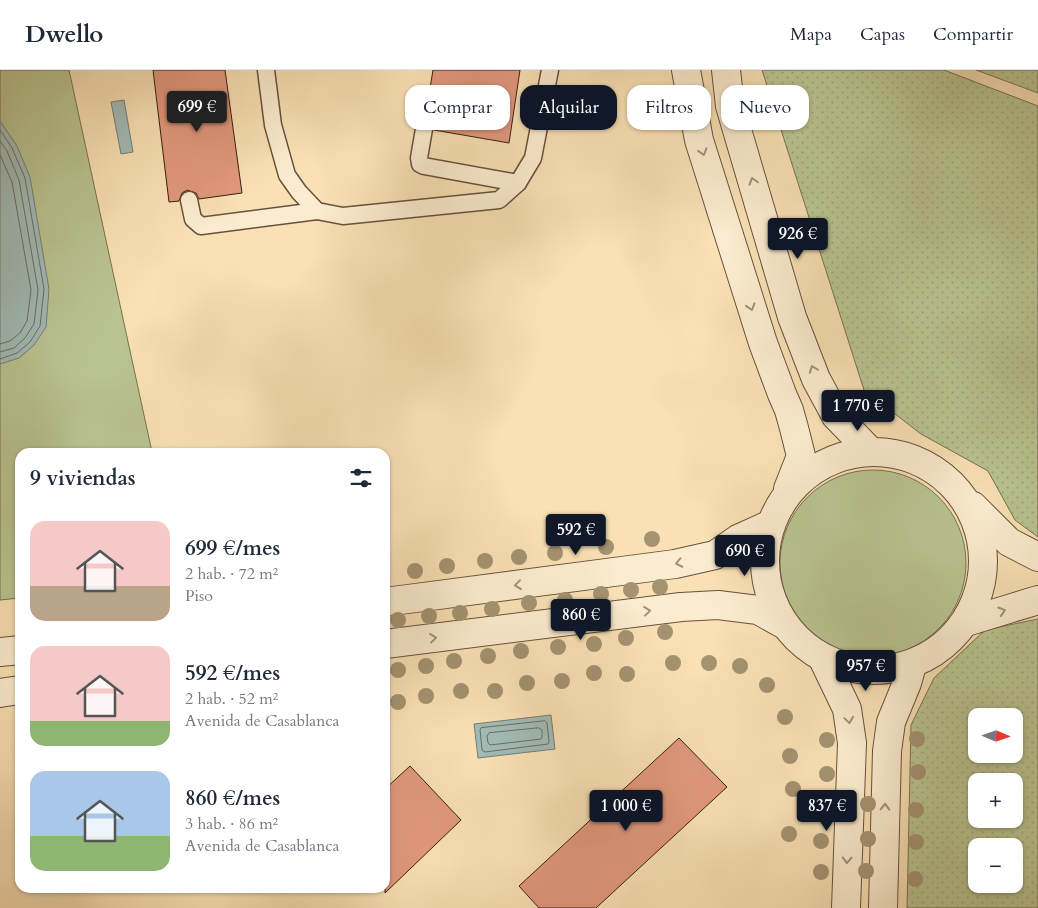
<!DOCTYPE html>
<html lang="es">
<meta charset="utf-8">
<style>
:root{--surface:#fff;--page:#f2f2f3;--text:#1f2937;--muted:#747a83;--line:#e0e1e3;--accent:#111827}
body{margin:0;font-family:Cardo,serif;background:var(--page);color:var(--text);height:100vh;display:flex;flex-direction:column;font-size:19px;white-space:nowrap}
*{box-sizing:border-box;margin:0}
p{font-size:16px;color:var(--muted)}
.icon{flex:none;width:28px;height:28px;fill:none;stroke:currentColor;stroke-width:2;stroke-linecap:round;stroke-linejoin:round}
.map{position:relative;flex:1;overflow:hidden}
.panel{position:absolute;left:15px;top:378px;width:375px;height:445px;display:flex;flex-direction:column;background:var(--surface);border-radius:15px;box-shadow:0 1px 4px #0004}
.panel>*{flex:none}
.banner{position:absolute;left:405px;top:15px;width:475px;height:45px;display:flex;gap:10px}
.needle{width:32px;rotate:92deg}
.tools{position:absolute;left:968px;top:638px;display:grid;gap:10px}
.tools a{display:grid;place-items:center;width:55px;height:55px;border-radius:10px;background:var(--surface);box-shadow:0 1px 4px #0004;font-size:25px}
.price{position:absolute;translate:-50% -42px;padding:0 11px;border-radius:5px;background:var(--accent);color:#fff;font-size:16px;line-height:32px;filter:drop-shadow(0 1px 2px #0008)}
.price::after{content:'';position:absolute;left:50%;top:30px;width:15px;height:11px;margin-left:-8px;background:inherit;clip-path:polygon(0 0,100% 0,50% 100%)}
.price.on{background:#222;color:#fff}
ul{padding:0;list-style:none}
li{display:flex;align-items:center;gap:15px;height:125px;padding:0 15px}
li span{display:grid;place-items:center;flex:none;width:140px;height:100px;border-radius:15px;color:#555}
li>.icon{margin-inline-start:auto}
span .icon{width:60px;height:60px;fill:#fffc;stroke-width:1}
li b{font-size:21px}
h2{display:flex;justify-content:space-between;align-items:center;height:60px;padding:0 15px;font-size:21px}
.pill{padding:0 18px;border-radius:15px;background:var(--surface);box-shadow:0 1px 4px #0004;font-size:18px;line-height:45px}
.pill.on{background:var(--accent);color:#fff}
header{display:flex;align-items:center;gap:30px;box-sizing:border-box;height:70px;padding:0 25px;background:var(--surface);border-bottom:1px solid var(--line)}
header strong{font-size:24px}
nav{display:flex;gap:28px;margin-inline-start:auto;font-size:18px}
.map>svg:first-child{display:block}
.grass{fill:#b9c491;stroke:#787252}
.park{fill:url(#park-dots);stroke:#787252;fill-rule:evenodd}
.water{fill:#a1bbb6;stroke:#777d75}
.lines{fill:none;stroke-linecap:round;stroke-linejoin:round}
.shore{stroke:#6c6d65;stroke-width:1}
.building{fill:#e1987d;stroke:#371f14}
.service-casing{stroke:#68503c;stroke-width:19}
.minor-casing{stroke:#68503c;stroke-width:30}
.service{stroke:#fbeccf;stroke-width:16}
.minor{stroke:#fbeccf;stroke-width:28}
.tree{fill:#a49271}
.oneway{stroke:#a3907b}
</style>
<header>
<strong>Dwello</strong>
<nav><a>Mapa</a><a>Capas</a><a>Compartir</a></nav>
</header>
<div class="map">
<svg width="1038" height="838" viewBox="0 0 1038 838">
<defs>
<pattern id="park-dots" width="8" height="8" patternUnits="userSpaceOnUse" patternTransform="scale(1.25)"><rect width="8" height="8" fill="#b9c491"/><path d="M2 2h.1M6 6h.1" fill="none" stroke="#a0a87c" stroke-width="1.8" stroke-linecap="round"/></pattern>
</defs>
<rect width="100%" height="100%" fill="#f9e1b5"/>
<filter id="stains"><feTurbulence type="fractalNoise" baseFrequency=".004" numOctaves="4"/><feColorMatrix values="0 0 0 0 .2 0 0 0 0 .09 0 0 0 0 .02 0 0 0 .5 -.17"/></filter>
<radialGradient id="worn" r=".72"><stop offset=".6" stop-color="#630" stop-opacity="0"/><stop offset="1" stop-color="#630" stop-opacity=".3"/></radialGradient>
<g class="grass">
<polygon points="0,0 69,0 152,382 20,382 20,528 0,530"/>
<circle cx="873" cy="493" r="93"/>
</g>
<g class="park">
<polygon points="762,0 944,0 1038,36 1038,467 1015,450 988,401 921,364 864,320"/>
<polygon points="976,0 1038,0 1038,23"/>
<path d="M1038,549V838H907L911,655L934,608L985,560ZM976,646H1014V684H976ZM976,711H1014V749H976ZM976,776H1014V814H976Z"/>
</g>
<g class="water">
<polygon points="124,30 133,82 121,84 111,32"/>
<polygon points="0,51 17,76 30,107 49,219 46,257 34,275 19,288 0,294"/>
<polygon points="551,645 555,679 478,688 474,654"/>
</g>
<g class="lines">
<g class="shore">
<polyline points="0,60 12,78 25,108 44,219 40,256 30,272 17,283 0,289"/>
<polyline points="0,71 7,81 19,110 38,220 34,254 25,268 14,278 0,282"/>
<polyline points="0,85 12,112 31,220 27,251 20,263 10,271 0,274"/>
<polygon points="545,651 547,653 549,672 548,674 485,682 482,680 480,660 481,658"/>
<polygon points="539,658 542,660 542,667 541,669 490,675 488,673 487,666 489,663"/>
</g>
</g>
<g class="building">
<polygon points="153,0 225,0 242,123 199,129 196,123 187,120 182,123 179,131 169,132"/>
<polygon points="433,0 520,0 509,73 434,60 431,52 425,49"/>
<polygon points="679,668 727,717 596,838 539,838 519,816"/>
<polygon points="410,696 461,750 385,823 385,719"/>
</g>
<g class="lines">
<g class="service-casing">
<g id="service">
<polyline points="266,0 273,55 287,105 299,122 317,141 343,146 499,130 518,113 533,88 550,0"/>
<polyline points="424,59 419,88 420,94 424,96 518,113"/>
<polyline points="189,130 193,149 201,156 317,141"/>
</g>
</g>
<g class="minor-casing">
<g id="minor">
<polyline points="686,0 699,70 763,273 782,324 789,340 794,358 801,386 788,419"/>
<polyline points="726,0 730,36 792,247 816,309 836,346 870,381"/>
<circle cx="874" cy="491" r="109"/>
<polyline points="973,436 1009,472 1038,487"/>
<polyline points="385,532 675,494 715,485 738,469 771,454"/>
<polyline points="966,552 1038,530"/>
<polyline points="385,574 681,537 718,535 758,540 783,554"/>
<polyline points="0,582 20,580"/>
<polyline points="823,589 847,639 852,673 846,838"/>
<polyline points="0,623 20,620"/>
<polyline points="883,838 887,681 891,652 907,613 912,595"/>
</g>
</g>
<use href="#service" class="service"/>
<use href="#minor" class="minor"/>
</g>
<g class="tree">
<circle cx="652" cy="469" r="8"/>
<circle cx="606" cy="477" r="8"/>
<circle cx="555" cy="483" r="8"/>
<circle cx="519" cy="487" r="8"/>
<circle cx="485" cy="491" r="8"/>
<circle cx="447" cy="496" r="8"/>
<circle cx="415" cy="501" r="8"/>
<circle cx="660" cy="517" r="8"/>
<circle cx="631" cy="520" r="8"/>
<circle cx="601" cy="524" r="8"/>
<circle cx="565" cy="530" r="8"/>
<circle cx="529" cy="533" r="8"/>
<circle cx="492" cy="539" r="8"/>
<circle cx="460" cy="543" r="8"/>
<circle cx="429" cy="546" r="8"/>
<circle cx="398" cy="550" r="8"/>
<circle cx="665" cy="562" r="8"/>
<circle cx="626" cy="568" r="8"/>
<circle cx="594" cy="574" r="8"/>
<circle cx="558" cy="577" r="8"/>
<circle cx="521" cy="581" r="8"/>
<circle cx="488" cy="586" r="8"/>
<circle cx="454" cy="591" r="8"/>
<circle cx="673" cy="593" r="8"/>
<circle cx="709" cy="593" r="8"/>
<circle cx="426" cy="596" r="8"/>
<circle cx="740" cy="596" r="8"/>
<circle cx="398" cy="600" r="8"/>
<circle cx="594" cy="603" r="8"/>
<circle cx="627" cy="604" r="8"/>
<circle cx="562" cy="611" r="8"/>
<circle cx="527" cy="613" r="8"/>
<circle cx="767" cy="615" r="8"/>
<circle cx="461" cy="621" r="8"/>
<circle cx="495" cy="621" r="8"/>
<circle cx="426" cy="626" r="8"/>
<circle cx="398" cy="632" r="8"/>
<circle cx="785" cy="647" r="8"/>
<circle cx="917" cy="669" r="8"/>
<circle cx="827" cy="670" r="8"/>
<circle cx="790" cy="686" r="8"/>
<circle cx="918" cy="702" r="8"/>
<circle cx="827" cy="704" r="8"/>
<circle cx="793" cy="719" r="8"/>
<circle cx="868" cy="734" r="8"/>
<circle cx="821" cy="738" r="8"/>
<circle cx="916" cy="740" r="8"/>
<circle cx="789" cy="764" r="8"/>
<circle cx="868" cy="769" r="8"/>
<circle cx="821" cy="771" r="8"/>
<circle cx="916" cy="772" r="8"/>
<circle cx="866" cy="801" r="8"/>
<circle cx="821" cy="802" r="8"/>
<circle cx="915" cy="809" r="8"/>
</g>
<defs><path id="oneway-chevron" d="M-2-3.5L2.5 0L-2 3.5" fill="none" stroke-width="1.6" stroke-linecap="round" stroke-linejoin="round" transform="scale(1.25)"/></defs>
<g class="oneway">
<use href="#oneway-chevron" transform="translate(703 82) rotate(73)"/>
<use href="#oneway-chevron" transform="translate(753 111) rotate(-106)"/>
<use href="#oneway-chevron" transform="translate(751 237) rotate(73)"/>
<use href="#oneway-chevron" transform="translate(813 299) rotate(-111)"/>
<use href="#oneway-chevron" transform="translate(679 493) rotate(168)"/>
<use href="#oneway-chevron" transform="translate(518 515) rotate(173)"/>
<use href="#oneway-chevron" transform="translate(647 541) rotate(-7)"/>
<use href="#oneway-chevron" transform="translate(1002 541) rotate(-17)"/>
<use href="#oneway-chevron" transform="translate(433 568) rotate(-7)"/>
<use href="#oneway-chevron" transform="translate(849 650) rotate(82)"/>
<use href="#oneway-chevron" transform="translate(885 737) rotate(-89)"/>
<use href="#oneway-chevron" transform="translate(847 790) rotate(92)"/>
</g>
<rect width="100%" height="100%" filter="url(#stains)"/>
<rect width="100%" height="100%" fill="url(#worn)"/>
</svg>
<div class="tools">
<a><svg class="needle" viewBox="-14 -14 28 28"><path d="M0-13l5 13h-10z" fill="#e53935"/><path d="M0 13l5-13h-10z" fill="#747a83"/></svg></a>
<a>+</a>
<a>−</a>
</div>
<b class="price on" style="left:197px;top:63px">699 €</b>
<b class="price" style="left:798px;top:190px">926 €</b>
<b class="price" style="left:858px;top:362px">1 770 €</b>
<b class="price" style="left:576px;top:486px">592 €</b>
<b class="price" style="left:745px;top:507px">690 €</b>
<b class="price" style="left:581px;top:571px">860 €</b>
<b class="price" style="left:866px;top:622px">957 €</b>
<b class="price" style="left:626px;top:762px">1 000 €</b>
<b class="price" style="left:827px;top:762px">837 €</b>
<div class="banner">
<a class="pill">Comprar</a>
<a class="pill on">Alquilar</a>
<a class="pill">Filtros</a>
<a class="pill">Nuevo</a>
</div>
<section class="panel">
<h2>9 viviendas<svg class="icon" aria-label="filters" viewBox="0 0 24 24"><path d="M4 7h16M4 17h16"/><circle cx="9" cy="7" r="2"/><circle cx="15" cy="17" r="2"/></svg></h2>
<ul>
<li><span style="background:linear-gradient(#f6c9c9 65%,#b9a48a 0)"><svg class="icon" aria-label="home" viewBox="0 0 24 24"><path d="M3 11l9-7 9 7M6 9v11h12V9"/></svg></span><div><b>699 €/mes</b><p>2 hab. · 72 m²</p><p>Piso</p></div></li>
<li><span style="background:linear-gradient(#f6c9c9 75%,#8fb573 0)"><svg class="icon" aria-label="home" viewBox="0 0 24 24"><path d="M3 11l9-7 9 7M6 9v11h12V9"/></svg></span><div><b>592 €/mes</b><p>2 hab. · 52 m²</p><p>Avenida de Casablanca</p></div></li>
<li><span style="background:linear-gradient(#a9c7e8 65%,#8fb573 0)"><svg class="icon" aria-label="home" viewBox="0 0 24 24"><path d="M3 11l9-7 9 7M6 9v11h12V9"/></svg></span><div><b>860 €/mes</b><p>3 hab. · 86 m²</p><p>Avenida de Casablanca</p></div></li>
</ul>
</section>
</div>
